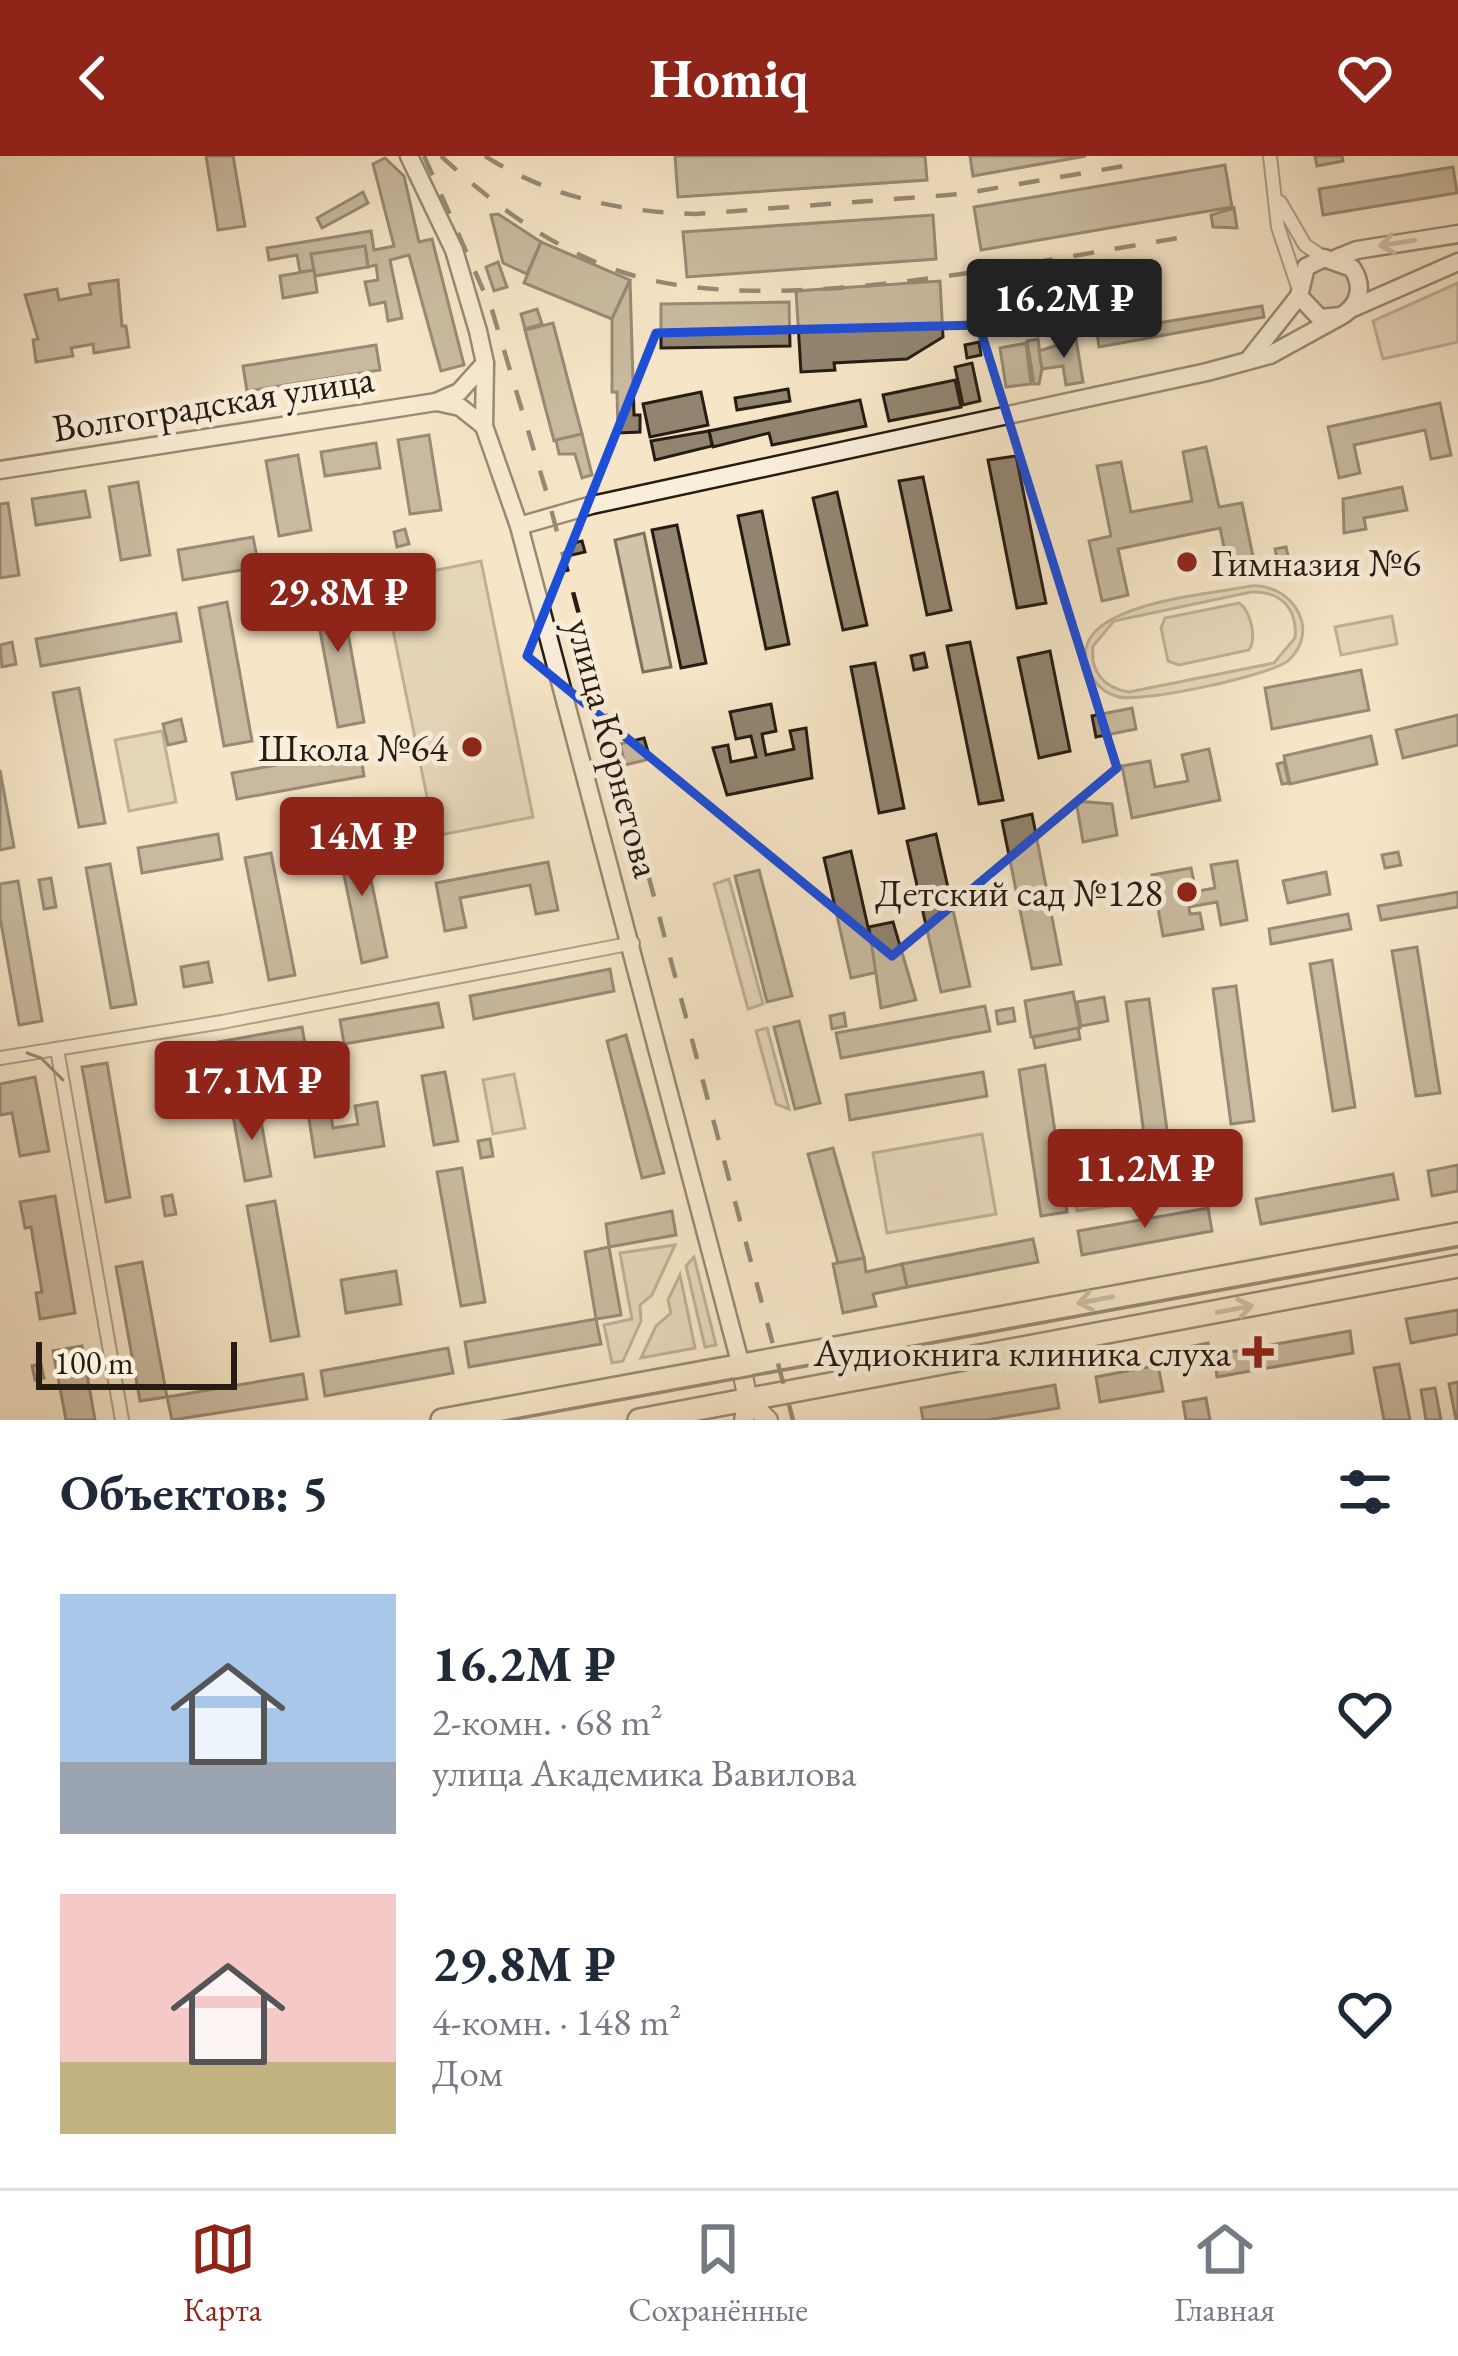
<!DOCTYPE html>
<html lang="ru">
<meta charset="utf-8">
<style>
:root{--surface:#fff;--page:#f6f6f7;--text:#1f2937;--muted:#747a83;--line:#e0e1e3;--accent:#8f2418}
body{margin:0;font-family:"EB Garamond",serif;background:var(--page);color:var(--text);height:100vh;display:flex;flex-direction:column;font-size:45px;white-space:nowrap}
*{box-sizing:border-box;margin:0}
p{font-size:39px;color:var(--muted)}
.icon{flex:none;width:66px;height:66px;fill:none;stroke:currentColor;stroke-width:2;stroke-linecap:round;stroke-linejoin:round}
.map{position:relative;height:1264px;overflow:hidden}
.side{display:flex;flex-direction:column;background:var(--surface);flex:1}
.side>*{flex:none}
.scale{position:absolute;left:36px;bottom:30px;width:201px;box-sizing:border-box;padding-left:12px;border:6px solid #261c13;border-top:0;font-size:33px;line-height:42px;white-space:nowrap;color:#261c13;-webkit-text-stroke:9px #f9eeda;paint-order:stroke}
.price{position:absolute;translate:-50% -102px;padding:0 27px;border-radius:12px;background:var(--accent);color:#fff;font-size:39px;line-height:78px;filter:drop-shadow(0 3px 6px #0008)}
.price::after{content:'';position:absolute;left:50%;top:72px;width:36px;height:27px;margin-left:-18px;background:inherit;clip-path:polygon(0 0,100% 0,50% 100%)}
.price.current{background:#222;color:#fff}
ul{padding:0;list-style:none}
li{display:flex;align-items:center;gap:36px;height:300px;padding:0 60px}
li span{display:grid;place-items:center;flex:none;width:336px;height:240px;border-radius:0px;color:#555}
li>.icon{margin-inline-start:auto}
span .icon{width:144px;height:144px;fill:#fffc;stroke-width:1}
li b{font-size:51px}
h2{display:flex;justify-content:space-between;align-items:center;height:144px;padding:0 60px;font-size:51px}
header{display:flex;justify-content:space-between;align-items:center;height:156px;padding:0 60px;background:var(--accent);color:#fff;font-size:54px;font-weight:700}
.dock{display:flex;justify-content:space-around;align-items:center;height:168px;border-top:3px solid var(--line);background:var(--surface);font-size:33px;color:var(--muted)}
.dock a{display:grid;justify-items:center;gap:6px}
.dock .current{color:var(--accent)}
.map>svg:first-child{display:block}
.green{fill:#d3c3a8;stroke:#7c705e;stroke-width:3;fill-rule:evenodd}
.building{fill:#928570;stroke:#261c13;stroke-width:3}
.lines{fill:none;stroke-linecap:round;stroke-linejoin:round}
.street-casing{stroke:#5a4e40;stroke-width:16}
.secondary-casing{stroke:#261c13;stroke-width:21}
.primary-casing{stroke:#261c13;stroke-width:22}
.highway-casing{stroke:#261c13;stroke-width:26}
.street{stroke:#f9eeda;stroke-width:12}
.secondary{stroke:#f9eeda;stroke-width:16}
.primary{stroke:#f6e5c6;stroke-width:18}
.highway{stroke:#f6e5c6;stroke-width:21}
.tram{stroke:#261c13;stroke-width:3}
.rail{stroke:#261c13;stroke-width:4.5;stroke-dasharray:21 21;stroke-linecap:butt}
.oneway{stroke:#9a9080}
.oneway2{stroke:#988b75}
.marked{fill:none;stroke:#1d4ed8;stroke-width:9;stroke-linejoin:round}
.poi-dot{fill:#8f2418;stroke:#f9eeda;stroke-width:4.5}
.labels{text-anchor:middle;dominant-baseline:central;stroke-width:10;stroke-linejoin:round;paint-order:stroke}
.street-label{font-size:39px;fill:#261c13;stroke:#f9eeda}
.poi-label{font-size:39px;fill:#261c13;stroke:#f9eeda;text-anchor:end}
</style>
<header><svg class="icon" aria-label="back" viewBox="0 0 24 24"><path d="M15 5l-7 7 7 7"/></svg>Homiq<svg class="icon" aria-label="heart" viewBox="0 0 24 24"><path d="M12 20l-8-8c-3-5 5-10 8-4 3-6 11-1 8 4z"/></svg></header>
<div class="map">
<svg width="1458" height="1264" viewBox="0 0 1458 1264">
<rect width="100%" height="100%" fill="#f6e5c6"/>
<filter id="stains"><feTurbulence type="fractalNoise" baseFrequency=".00167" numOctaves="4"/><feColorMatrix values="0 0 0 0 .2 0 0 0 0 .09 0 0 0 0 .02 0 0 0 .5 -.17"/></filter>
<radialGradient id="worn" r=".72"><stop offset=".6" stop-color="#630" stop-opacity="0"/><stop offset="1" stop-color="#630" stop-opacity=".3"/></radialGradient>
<g class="green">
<circle cx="1329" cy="132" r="22"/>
<polygon points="1458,127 1458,186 1383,203 1373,165"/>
<polygon points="644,377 671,511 643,516 615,384"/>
<polygon points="481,405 533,661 435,680 383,425"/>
<path d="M1251,430C1290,427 1322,472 1289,504C1273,519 1142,547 1119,541C1107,538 1097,530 1091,519C1054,448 1209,439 1251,430ZM1251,436C1281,435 1298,453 1295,482L1274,507L1129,536C1103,532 1090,515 1093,490L1114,465Z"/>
<path d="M1239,447C1251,455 1257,483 1249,494L1179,509L1168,505L1161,472L1165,462Z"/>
<polygon points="1392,460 1397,488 1341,499 1335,471"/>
<polygon points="162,575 176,646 129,655 115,584"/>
<polygon points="729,723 763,848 748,853 714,728"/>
<polygon points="767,872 789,953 776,948 756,875"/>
<polygon points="514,918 525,972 493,978 483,924"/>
<polygon points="982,978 996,1058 887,1077 873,997"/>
<polygon points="1142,991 1149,1044 1077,1055 1070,1002"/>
<polygon points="675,1089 652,1139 640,1149 641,1165 623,1205 612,1207 604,1169 632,1163 620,1097"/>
<polygon points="694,1101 716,1189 705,1191 686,1110"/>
<polygon points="680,1119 695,1192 641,1202 656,1170 671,1157 668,1144"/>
</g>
<g class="building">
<polygon points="206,0 233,0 245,70 218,74"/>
<polygon points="675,0 925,0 927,24 678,41"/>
<polygon points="970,0 1086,0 973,20"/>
<polygon points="1315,0 1342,0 1343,5 1317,10"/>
<polygon points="385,2 404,20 419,86 432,83 464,209 441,215 409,99 390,104 402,162 388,165 385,146 370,149 365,126 378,124 376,109 368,111 365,90 311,98 314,114 300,116 297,99 269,104 267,92 371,75 374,94 394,90 373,8"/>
<polygon points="1225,9 1232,51 981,94 974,51"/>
<polygon points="1453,11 1457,37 1323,59 1319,33"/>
<polygon points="363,36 368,47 322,72 317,62"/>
<polygon points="1234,52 1237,72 1213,71 1211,59"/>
<polygon points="498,58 541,86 527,118 503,107 491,59"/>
<polygon points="933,59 936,103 687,121 683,76"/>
<polygon points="541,86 630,124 612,163 524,127"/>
<polygon points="365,90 368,111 315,120 311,98"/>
<polygon points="498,106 507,131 494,135 486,111"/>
<polygon points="314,114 317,136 283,142 280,120"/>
<polygon points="118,124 122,170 126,170 129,191 94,197 93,188 71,192 73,200 36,206 33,184 38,183 25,139 57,133 59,144 91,138 89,128"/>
<polygon points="630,124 634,259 640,259 640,276 618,277 617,236 612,236 612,163"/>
<polygon points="940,125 943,181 907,203 834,207 835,214 801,216 796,135"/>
<polygon points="789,146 790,190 661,192 661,148"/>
<polygon points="1262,150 1264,161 1099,191 1097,177"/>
<polygon points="537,153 542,168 525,173 521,158"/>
<polygon points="553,167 582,278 554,285 525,174"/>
<polygon points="1038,183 1042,213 1039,228 1034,228 1027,185"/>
<polygon points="1076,183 1083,226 1066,229 1063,210 1042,213 1039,195"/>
<polygon points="979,186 981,199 967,202 965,189"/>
<polygon points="1026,187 1031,228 1006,231 1000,192"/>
<polygon points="376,189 380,214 247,235 243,210"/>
<polygon points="972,207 980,245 963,249 955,211"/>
<polygon points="955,224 961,251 889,265 883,239"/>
<polygon points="788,233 790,245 737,254 735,242"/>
<polygon points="701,236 708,269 650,281 643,248"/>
<polygon points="860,244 866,270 772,289 769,277 713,291 709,275"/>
<polygon points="1440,247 1451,299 1431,303 1425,274 1354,289 1360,317 1339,322 1328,271"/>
<polygon points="709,275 712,290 655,304 651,285"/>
<polygon points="582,278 592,319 582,322 575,298 559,298 556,284"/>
<polygon points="429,279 441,354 410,358 398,284"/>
<polygon points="376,287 380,312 325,320 321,296"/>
<polygon points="1206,291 1219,351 1242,347 1255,410 1229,415 1220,372 1118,393 1128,439 1102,445 1089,385 1111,380 1097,310 1121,306 1131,356 1192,345 1183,296"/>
<polygon points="298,299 311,374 279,380 266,305"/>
<polygon points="1016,300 1046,447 1017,452 988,304"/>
<polygon points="923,321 951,454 927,459 899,325"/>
<polygon points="138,326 150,399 121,404 109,331"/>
<polygon points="1402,331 1407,354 1364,362 1366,373 1344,377 1343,343"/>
<polygon points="85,335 90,361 36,369 32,343"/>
<polygon points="837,336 867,469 843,474 813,342"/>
<polygon points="8,347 19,419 0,422 0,348"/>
<polygon points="762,355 789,488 766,493 738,360"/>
<polygon points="677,369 706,507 681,512 652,374"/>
<polygon points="405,373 409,388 397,391 394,376"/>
<polygon points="253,381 259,411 183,424 178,394"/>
<polygon points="582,385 585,396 572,399 569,388"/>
<polygon points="1286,391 1289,404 1278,407 1275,393"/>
<polygon points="339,427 364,566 338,571 312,432"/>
<polygon points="227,446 252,585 224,590 199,452"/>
<polygon points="176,457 181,485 41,510 36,483"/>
<polygon points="12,486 16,508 2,511 0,489"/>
<polygon points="970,486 1003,644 979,648 947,490"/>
<polygon points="1050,495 1070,595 1039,602 1018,502"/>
<polygon points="924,497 927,511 914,514 911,500"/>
<polygon points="875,507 904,652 879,657 851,511"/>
<polygon points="1361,514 1369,554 1272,573 1265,532"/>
<polygon points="79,532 105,667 79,671 53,537"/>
<polygon points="771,548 776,575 762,578 766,599 794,593 790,575 806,572 812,622 727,639 713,592 728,589 731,606 756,601 751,580 736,583 730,556"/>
<polygon points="1132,552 1136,573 1096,581 1092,560"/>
<polygon points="1458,559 1458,589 1403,602 1396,574"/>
<polygon points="181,563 186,585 168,589 163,568"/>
<polygon points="1371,580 1377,608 1290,628 1284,600"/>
<polygon points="644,582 650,603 625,609 620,588"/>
<polygon points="1209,593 1220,644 1132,662 1122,610 1150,605 1155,631 1188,625 1182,599"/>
<polygon points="360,594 364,620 237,643 232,617"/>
<polygon points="1284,606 1289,627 1282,628 1277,608"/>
<polygon points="0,614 14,691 0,694"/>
<polygon points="1076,645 1112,648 1117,679 1083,686"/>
<polygon points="1032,658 1061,808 1032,813 1002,665"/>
<polygon points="218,678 222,703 142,717 138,692"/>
<polygon points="936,678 970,830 941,836 907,685"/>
<polygon points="362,680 387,801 362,807 337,685"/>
<polygon points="851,695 878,816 851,822 824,702"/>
<polygon points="1398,696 1401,709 1385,712 1382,699"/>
<polygon points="271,697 295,819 269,824 245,702"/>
<polygon points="1237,705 1247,764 1221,769 1217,746 1189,751 1190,758 1200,757 1203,773 1163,780 1152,719 1191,712 1194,726 1185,728 1187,737 1215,732 1211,709"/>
<polygon points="548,706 558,754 536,758 530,729 460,742 466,771 445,775 436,727"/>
<polygon points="110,708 136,848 111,852 86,712"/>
<polygon points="759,714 792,840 767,846 735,720"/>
<polygon points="1326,716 1330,738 1288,747 1283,725"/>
<polygon points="51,722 56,751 44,753 39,724"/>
<polygon points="18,725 42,865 19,869 0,761 0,728"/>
<polygon points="1458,736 1458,751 1381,764 1378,750"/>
<polygon points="1348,758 1351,773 1271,788 1269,773"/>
<polygon points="893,766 916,844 881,852 869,771"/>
<polygon points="1417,791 1440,937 1416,940 1392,795"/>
<polygon points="1332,804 1355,951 1333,955 1310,808"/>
<polygon points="208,806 212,826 184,831 181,811"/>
<polygon points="610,813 614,835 474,863 470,840"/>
<polygon points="1236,830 1254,965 1231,968 1213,833"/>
<polygon points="1073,836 1080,872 1031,881 1025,845"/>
<polygon points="1104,841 1108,865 1081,870 1077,846"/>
<polygon points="1149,843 1167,974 1144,978 1126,846"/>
<polygon points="438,847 443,871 344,888 340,864"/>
<polygon points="985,850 990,875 841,902 836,877"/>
<polygon points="1013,852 1015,865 998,868 996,855"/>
<polygon points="844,857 846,870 832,873 830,860"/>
<polygon points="799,865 820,947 795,953 774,871"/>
<polygon points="302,871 306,893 166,919 162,896"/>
<polygon points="1078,872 1080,883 1035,892 1033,881"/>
<polygon points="626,879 664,1017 642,1022 607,885"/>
<polygon points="107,907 130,1041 106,1046 82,911"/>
<polygon points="1045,909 1067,1056 1041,1060 1019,914"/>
<polygon points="445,916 458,985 434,989 422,920"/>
<polygon points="983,916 987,940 850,964 846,939"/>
<polygon points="35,921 49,995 20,1000 12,957 0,959 0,928"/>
<polygon points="377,946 384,990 315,1001 308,957 330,954 333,972 358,968 355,950"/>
<polygon points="258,949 271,1020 245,1025 232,954"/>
<polygon points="490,983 493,1000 481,1002 478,985"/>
<polygon points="833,992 864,1102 838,1107 808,998"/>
<polygon points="1458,1009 1458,1035 1432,1040 1428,1015"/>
<polygon points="462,1012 485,1146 461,1150 437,1016"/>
<polygon points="1393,1018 1398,1043 1261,1068 1256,1043"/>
<polygon points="172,1039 176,1058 165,1060 162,1041"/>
<polygon points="55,1040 75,1157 40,1163 36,1137 42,1136 31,1071 25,1072 20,1046"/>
<polygon points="275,1045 299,1180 271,1185 247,1050"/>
<polygon points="1208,1052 1212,1075 1082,1099 1078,1075"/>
<polygon points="672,1055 676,1079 609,1091 606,1068"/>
<polygon points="1033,1083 1038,1106 907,1131 902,1108"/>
<polygon points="609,1091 621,1159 596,1163 585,1096"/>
<polygon points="864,1102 866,1116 902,1108 907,1131 873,1138 876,1150 843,1157 833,1108"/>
<polygon points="142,1106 167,1241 140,1245 116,1111"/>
<polygon points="396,1115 401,1148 346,1157 341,1124"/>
<polygon points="1458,1154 1458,1178 1411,1187 1406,1163"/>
<polygon points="596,1163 601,1188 469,1211 465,1186"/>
<polygon points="1350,1175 1353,1197 1217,1221 1214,1199"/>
<polygon points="1208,1187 1210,1198 1191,1201 1189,1191"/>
<polygon points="82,1190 95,1264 66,1264 53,1195"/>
<polygon points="448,1192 453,1217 325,1240 321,1215"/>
<polygon points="41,1208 44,1222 35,1224 32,1210"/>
<polygon points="1399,1208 1410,1264 1384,1264 1374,1212"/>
<polygon points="1158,1209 1163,1235 1100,1246 1096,1221"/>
<polygon points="303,1218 307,1243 172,1264 167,1241"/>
<polygon points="1458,1226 1458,1264 1456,1264 1449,1228"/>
<polygon points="1055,1229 1059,1252 987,1264 923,1264 921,1252"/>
<polygon points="1435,1232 1441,1264 1426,1264 1421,1234"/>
<polygon points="1206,1242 1210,1264 1186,1264 1183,1246"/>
</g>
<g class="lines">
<g class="street-casing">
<g id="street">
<polyline points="1270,0 1278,71 1298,131"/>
<polyline points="1280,46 1305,89 1324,102"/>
<polyline points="57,893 122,1264"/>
<polyline points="0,902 222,866 633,787"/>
</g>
</g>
<g class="secondary-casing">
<g id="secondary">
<polyline points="409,0 454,94 478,175 485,207 484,270 519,370 741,1210"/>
<polyline points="1337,102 1357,94 1458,78"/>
<polyline points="1353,152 1458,106"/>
<polyline points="1250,202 1299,140"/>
<polyline points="437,246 460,251 484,270"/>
<polyline points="0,314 436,246 459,236 485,207"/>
<path d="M519,370L592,349L1207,216L1270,199L1341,160C1360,149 1364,130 1352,112L1324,102L1306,111L1299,140L1320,162L1341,160"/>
</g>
</g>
<g class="primary-casing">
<g id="primary">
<polyline points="741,1210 748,1244 744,1264"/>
<polyline points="748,1244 768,1264"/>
</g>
</g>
<g class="highway-casing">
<g id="highway">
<polyline points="442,1264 1458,1078"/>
<polyline points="639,1264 1458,1110"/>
</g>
</g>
<use href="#street" class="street"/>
<use href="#secondary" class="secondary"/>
<use href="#primary" class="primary"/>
<use href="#highway" class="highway"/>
<g class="tram">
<polyline points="27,897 41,902 63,924"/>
<polyline points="511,1264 1458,1091"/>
</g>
<g class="rail">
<polyline points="424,0 492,154 547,338 793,1264"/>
<path d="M441,0C495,50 554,94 625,117C771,164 1026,106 1179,82"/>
<path d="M485,0C549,41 621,56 696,58L961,38L1130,9"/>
</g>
</g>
<defs><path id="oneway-shaft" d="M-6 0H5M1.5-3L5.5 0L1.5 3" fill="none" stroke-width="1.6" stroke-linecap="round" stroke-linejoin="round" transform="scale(3)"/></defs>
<use class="oneway" href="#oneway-shaft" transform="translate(1397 87) rotate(171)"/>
<g class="oneway2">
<use href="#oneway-shaft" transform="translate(1095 1144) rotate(169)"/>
<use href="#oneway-shaft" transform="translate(1235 1153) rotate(-11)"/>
</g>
<path d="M0 0H1458V1264H0ZM979,169L1117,612L892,800L527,500L656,177Z" fill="#f6e5c6" fill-opacity=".55" fill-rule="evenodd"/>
<path class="marked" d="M979,169L1117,612L892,800L527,500L656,177Z"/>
<g class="poi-dot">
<circle cx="1187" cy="406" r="12"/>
<circle cx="472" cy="591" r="12"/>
<circle cx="1187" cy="736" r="12"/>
<path d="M1252 1178h12v12h12v12h-12v12h-12v-12h-12v-12h12z"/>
</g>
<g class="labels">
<g class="street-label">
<text transform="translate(213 247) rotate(-9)">Волгоградская улица</text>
<text transform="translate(614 592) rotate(75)">улица Корнетова</text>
</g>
<g class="poi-label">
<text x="1211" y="406" text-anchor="start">Гимназия №6</text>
<text x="448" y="591">Школа №64</text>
<text x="1163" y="736">Детский сад №128</text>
<text x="1231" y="1196">Аудиокнига клиника слуха</text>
</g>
</g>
<rect width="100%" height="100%" filter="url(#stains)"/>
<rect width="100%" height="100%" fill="url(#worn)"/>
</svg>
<div class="scale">100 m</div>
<b class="price current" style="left:1064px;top:205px">16.2M ₽</b>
<b class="price" style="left:338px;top:499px">29.8M ₽</b>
<b class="price" style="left:362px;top:743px">14M ₽</b>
<b class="price" style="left:252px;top:987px">17.1M ₽</b>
<b class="price" style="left:1145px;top:1075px">11.2M ₽</b>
</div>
<section class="side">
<h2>Объектов: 5<svg class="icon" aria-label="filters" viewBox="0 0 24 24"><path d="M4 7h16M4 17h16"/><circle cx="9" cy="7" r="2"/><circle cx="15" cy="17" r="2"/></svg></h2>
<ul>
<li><span style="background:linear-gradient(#a9c7e8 70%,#9aa5b1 0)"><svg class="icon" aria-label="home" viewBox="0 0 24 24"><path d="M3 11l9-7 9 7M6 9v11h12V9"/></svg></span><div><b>16.2M ₽</b><p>2-комн. · 68 m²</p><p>улица Академика Вавилова</p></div><svg class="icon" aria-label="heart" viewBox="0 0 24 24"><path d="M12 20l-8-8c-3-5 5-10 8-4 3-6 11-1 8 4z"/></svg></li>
<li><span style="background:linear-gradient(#f6c9c9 70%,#c2b280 0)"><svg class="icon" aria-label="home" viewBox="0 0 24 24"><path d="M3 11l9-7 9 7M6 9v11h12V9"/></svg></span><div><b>29.8M ₽</b><p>4-комн. · 148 m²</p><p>Дом</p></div><svg class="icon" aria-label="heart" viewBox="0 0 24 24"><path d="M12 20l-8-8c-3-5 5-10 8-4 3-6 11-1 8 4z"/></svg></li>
</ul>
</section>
<nav class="dock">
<a class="current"><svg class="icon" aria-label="map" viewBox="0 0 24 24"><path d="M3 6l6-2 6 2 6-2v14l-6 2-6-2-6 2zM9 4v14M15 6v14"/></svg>Карта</a>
<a><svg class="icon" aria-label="saved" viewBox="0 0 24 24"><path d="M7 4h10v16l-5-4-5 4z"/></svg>Сохранённые</a>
<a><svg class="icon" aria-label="home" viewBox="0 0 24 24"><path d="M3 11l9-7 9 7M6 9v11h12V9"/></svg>Главная</a>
</nav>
